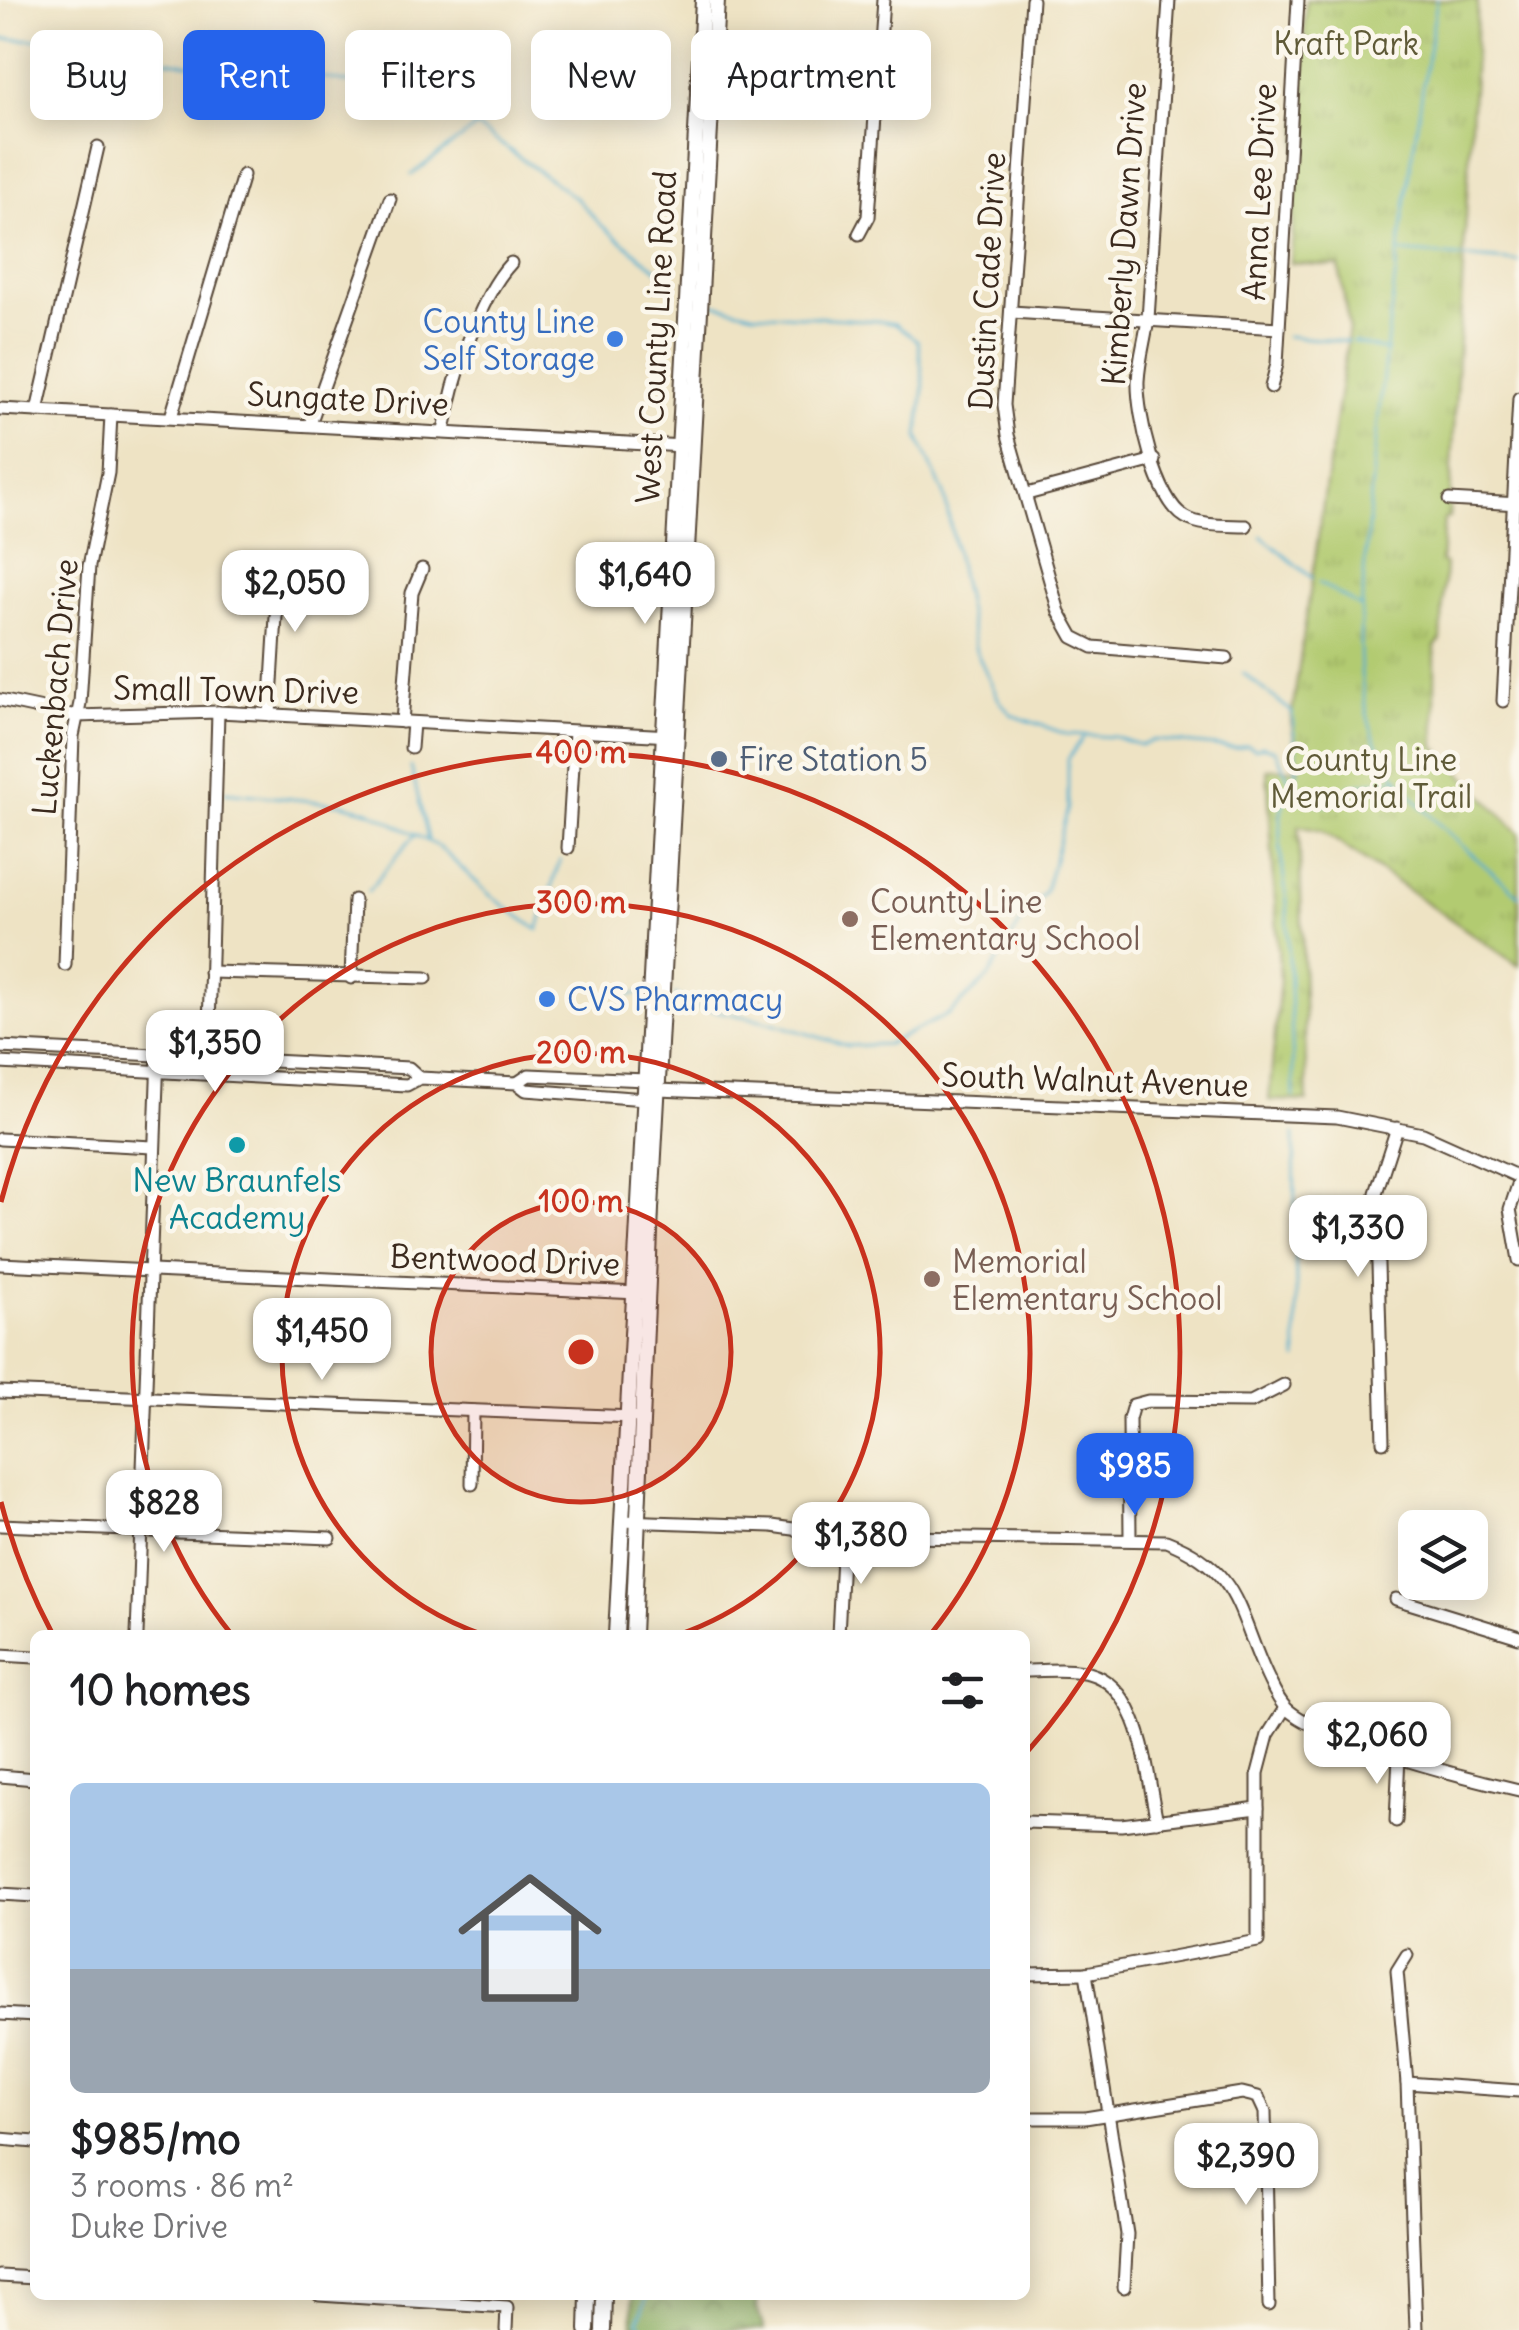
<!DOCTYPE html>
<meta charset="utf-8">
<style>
:root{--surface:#fff;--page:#f2f2f2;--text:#202124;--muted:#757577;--line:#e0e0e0;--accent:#2563eb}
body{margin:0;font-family:Delius,sans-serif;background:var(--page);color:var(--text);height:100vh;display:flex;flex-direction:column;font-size:38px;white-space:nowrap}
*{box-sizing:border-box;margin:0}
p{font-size:32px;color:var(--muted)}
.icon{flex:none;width:55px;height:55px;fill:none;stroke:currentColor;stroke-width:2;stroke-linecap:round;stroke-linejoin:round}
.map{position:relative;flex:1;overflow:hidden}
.details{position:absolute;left:30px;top:1630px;width:1000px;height:670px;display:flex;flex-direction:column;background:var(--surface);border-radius:15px;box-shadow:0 5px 25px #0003}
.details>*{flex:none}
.hud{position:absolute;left:30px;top:30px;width:1000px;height:90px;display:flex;gap:20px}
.fabs{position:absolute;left:1398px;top:1510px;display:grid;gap:20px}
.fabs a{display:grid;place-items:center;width:90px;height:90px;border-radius:15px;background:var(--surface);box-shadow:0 5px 25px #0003;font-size:50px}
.price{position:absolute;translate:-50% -85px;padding:0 22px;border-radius:20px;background:#fff;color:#222;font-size:32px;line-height:65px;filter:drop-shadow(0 2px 5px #0008)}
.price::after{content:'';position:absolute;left:50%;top:60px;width:30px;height:22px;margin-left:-15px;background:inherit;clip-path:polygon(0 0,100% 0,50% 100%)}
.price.selected{background:var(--accent);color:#fff}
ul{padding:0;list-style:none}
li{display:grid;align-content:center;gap:20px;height:530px;padding:0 40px}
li+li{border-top:2px solid var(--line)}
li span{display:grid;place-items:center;height:310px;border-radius:15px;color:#555}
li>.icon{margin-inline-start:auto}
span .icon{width:180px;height:180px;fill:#fffc;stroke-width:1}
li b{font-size:42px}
h2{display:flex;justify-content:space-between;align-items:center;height:120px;padding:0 40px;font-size:42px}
.chip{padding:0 35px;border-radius:15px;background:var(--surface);box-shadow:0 5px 25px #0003;font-size:35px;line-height:90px}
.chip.selected{background:var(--accent);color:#fff}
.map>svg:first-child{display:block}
.forest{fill:url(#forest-crowns);stroke:#646c40;stroke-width:2.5}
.park{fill:url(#park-tufts);stroke:#767a48;stroke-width:2.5}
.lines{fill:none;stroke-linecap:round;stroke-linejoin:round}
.stream{stroke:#50aecf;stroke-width:2.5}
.minor-casing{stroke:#564637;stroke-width:15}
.major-casing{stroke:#564637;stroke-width:18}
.minor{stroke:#fff;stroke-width:11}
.major{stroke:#fff;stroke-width:14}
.ring{fill:none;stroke:#c8321e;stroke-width:5}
.shop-dot{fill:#3f7fe0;stroke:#fbf7ec;stroke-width:4}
.service-dot{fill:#5c6f8a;stroke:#fbf7ec;stroke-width:4}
.education-dot{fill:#8d6e63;stroke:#fbf7ec;stroke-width:4}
.culture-dot{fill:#0f9aa8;stroke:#fbf7ec;stroke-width:4}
.labels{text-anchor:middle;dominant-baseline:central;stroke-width:9;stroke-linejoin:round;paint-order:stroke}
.park-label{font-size:32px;fill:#5f5a37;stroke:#fbf7ec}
.street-label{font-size:32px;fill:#3b2a1e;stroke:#fbf7ec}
.shop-label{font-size:32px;fill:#366cbe;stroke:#fbf7ec;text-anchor:end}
.service-label{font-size:32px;fill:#4e5e75;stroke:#fbf7ec;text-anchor:start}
.education-label{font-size:32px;fill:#785e54;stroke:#fbf7ec;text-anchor:start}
.culture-label{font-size:32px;fill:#0d838f;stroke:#fbf7ec}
.centre{fill:#c8321e;stroke:#fbf7ec;stroke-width:5}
.ring-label{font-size:30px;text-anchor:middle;font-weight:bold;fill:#c8321e;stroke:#fbf7ec;stroke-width:9;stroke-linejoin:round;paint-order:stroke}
</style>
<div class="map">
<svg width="1519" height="2330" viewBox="0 0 1519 2330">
<defs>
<pattern id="forest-crowns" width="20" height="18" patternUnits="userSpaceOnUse" patternTransform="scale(2.5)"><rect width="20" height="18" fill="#8daf63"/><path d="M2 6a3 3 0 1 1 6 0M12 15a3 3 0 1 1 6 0" fill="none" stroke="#748f51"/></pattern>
<pattern id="park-tufts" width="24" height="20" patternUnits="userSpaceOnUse" patternTransform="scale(2.5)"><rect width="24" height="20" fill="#b2cb71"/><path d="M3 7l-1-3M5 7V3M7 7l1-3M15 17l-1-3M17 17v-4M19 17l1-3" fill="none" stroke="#9aae61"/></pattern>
</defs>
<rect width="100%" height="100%" fill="#fbf7ec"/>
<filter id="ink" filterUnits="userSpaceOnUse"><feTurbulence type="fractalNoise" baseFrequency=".01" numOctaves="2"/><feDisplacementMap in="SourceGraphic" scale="20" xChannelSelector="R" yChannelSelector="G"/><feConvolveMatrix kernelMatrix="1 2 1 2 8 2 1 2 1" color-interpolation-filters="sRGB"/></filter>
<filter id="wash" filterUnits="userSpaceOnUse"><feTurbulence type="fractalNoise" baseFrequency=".0048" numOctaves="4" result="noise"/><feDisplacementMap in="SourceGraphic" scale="40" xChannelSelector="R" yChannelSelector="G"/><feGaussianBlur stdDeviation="2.25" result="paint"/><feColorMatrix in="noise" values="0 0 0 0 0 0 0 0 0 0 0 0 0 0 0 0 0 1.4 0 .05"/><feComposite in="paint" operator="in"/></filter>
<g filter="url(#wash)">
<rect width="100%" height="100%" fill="#eee3c4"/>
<polygon class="forest" points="632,2295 758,2295 757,2308 764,2330 633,2330"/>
<polygon class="park" points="1306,0 1478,0 1449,518 1444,519 1441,562 1445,564 1441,640 1435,646 1435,746 1519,833 1519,966 1322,831 1299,826 1307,1101 1269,1100 1280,980 1267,769 1299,769 1291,720 1349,329 1339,266 1291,263"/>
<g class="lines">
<g class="stream">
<path d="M1437,0C1408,174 1382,352 1368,528C1363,590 1352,664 1370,725C1389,791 1469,851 1519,895"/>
<polyline points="0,39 59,40 187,64 240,60 354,84 375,96 408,95 447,105 577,199 600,224 674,283"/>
<polyline points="411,175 477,126"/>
<polyline points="1401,252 1519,262"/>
<polyline points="711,303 753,313 878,321 895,324 918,341 924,387 918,437 944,494 976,651 999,700 1012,715 1066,734 1115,737 1140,745 1155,740 1235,748 1247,745 1256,749 1262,746 1275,750 1299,800 1328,805"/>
<polyline points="1287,336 1348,342"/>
<polyline points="1353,342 1386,351"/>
<polyline points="1261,536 1312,578"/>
<polyline points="1319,583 1360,607"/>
<polyline points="1243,673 1292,712 1297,767 1294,792"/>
<polyline points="411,767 428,839"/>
<path d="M1290,788C1271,818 1284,869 1287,903L1294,1097"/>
<polyline points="225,792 342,804 369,811 439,847 491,896 538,930 560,860"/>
<polyline points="1333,803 1351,786 1399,778"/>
<polyline points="368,891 414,836"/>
<polyline points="675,994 696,1007 766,1021 848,1046 887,1044 949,1014 988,978 1025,915 1045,892 1068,808 1068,759 1083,738"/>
<polyline points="620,995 638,994"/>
<polyline points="1294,1133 1297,1359"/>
<polyline points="644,2330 638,2321 648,2295"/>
</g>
</g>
</g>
<g filter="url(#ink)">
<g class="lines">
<g class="minor-casing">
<g id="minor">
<polyline points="1032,0 1004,405 1008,435 1059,612 1073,637 1093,647 1227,658"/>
<path d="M1169,0L1148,319C1145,340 1139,360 1138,381C1137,414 1156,500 1185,517C1201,527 1227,525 1246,526"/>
<polyline points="859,234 868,217 883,0"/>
<polyline points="1011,312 1279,328"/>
<polyline points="1271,387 1277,364 1298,0"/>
<polyline points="0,409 684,446"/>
<polyline points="37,411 98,147"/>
<polyline points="171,417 243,175"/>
<polyline points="310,424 390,199"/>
<path d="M444,431C452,383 478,298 511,263"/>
<polyline points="1027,494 1154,460"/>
<polyline points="1449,500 1519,504"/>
<polyline points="266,572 277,584 277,600 270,715"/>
<polyline points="0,700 76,716 218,712 671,736"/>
<polyline points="1503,701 1519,398"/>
<polyline points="402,722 412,593 422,569"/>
<polyline points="411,748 413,723"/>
<polyline points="568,848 575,732"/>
<polyline points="65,965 73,736 80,703 89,566 108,473 111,415"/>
<polyline points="210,972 426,978"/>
<polyline points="351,978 354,900"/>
<polyline points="209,1028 218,712"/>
<polyline points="0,1047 409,1068 420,1078"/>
<polyline points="0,1063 407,1085 420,1078 517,1083 526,1090 645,1099 658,1090 1337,1117 1423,1134 1519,1177"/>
<polyline points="517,1083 529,1075 646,1080 651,1085"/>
<polyline points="0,1139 153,1147"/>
<polyline points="1519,1182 1510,1209 1519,1260"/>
<polyline points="0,1264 638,1293"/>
<polyline points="0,1392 633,1417"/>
<polyline points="1383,1442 1376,1193 1397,1128"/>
<polyline points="472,1484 473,1411"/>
<path d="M621,1521L772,1526L843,1536L1166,1541C1241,1570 1237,1612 1267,1676C1272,1686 1278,1701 1287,1709C1324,1742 1467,1778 1519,1790"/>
<polyline points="0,1525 330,1538"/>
<polyline points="1130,1538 1129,1419 1133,1405 1148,1401 1251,1402 1284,1385"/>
<polyline points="1396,1599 1519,1637"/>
<polyline points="137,1635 158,1055"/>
<polyline points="838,1635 843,1536"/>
<polyline points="0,1655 35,1657"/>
<path d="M1025,1671C1045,1671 1068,1668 1088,1673C1144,1688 1146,1774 1157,1821"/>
<polyline points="0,1776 35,1779"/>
<polyline points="1396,1821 1399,1755"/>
<polyline points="1025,1822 1121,1825 1258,1808"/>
<polyline points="0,1894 35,1896"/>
<polyline points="1407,1955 1397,1971 1407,2083 1416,2330"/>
<polyline points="1086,1973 1127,2234 1124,2287"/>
<polyline points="1025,1974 1086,1973 1258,1941 1258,1773 1268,1735 1285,1708"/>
<polyline points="0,2014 35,2016"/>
<polyline points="1407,2083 1519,2091"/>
<polyline points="1025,2118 1085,2118 1242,2093 1258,2097 1265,2112 1269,2305"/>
<polyline points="0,2139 35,2142"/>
<polyline points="0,2276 35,2278"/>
<polyline points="319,2295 507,2307 506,2330"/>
</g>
</g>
<g class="major-casing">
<g id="major">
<polyline points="616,1635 703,0"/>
<polyline points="633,1635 651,1209 717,0"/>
<polyline points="587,2330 588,2295"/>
<polyline points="603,2330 604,2295"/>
</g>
</g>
<use href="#minor" class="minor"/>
<use href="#major" class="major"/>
</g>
</g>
<circle cx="581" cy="1352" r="150" fill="#c8321e" fill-opacity=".12"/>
<g class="ring">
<circle cx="581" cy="1352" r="150"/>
<path d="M484 1635A299 299 0 1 1 678 1635"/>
<path d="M232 1635A449 449 0 1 1 930 1635"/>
<path d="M52 1633A599 599 0 0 1 1 1502M1 1202A599 599 0 1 1 1026 1753"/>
</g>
<g class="shop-dot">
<circle cx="615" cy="339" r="10"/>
<circle cx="547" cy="999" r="10"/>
</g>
<circle class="service-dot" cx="719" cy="759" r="10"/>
<g class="education-dot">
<circle cx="850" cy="919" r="10"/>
<circle cx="932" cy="1279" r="10"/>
</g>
<circle class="culture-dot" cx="237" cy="1145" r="10"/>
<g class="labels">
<g class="park-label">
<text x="1346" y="43">Kraft Park</text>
<text x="1371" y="759">County Line<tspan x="1371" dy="37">Memorial Trail</tspan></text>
</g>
<g class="street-label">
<text transform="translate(1259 192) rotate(-87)">Anna Lee Drive</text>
<text transform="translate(1124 234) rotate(-86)">Kimberly Dawn Drive</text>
<text transform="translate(987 281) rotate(-87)">Dustin Cade Drive</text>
<text transform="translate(656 337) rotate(-87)">West County Line Road</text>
<text transform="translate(348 399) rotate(3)">Sungate Drive</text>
<text transform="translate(55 687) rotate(-85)">Luckenbach Drive</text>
<text transform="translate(236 690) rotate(1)">Small Town Drive</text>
<text transform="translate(1095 1080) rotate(2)">South Walnut Avenue</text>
<text transform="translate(505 1260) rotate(2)">Bentwood Drive</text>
</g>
<g class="shop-label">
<text x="595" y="321">County Line<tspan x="595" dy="37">Self Storage</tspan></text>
<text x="567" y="999" text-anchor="start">CVS Pharmacy</text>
</g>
<g class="service-label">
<text x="739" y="759">Fire Station 5</text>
</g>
<g class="education-label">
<text x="870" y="901">County Line<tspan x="870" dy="37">Elementary School</tspan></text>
<text x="952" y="1261">Memorial<tspan x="952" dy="37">Elementary School</tspan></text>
</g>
<g class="culture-label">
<text x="237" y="1180">New Braunfels<tspan x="237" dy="37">Academy</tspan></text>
</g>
</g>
<circle cx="581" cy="1352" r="15" class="centre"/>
<g class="ring-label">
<text x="581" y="763">400 m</text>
<text x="581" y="913">300 m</text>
<text x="581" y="1063">200 m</text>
<text x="581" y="1212">100 m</text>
</g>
</svg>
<div class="fabs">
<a><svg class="icon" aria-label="layers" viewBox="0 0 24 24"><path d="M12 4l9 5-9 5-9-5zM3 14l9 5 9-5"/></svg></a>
</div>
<b class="price" style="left:645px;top:627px">$1,640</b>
<b class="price" style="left:295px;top:635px">$2,050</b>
<b class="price" style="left:215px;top:1095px">$1,350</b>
<b class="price" style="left:1358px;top:1280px">$1,330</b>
<b class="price" style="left:322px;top:1383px">$1,450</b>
<b class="price selected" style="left:1135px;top:1518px">$985</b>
<b class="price" style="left:164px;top:1555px">$828</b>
<b class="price" style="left:861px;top:1587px">$1,380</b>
<b class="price" style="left:1377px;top:1787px">$2,060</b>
<b class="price" style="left:1246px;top:2208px">$2,390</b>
<div class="hud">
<a class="chip">Buy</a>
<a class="chip selected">Rent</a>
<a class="chip">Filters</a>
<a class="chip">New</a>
<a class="chip">Apartment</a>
</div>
<section class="details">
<h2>10 homes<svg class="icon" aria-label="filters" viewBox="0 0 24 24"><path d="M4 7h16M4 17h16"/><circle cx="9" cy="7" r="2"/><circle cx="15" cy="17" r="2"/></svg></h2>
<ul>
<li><span style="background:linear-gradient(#a9c7e8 60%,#9aa5b1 0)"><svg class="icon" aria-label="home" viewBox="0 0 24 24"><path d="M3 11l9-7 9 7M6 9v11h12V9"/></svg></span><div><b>$985/mo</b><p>3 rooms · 86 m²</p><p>Duke Drive</p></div></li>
</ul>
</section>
</div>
